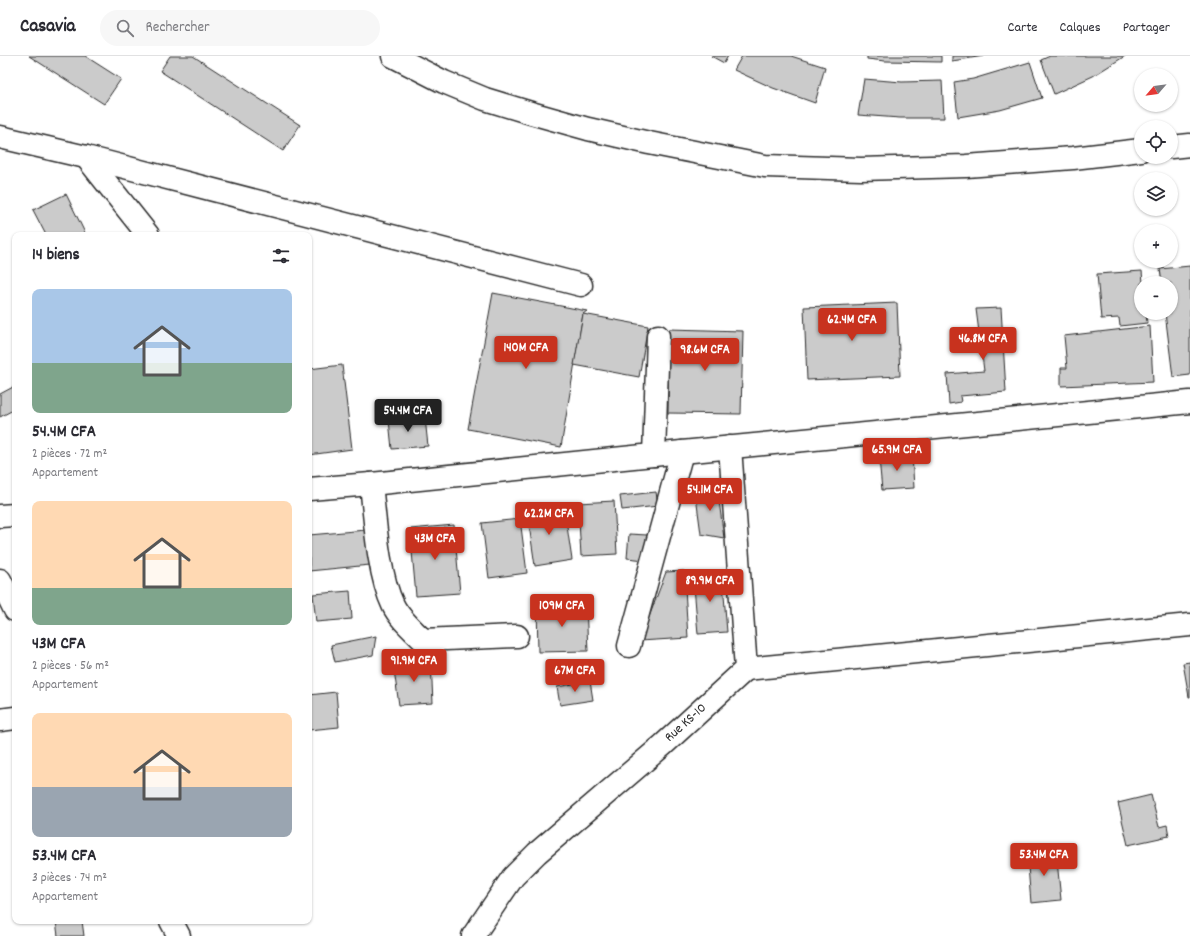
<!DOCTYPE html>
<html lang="fr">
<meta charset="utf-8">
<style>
:root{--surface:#fff;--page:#f7f7f7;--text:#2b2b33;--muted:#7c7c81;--line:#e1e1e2;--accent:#c8321e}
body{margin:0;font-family:Dekko,sans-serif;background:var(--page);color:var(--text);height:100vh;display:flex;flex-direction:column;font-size:15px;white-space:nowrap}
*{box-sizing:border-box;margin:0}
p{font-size:13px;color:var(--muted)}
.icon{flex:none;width:22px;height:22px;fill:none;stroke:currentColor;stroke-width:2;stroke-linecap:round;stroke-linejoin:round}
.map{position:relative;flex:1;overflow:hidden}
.sheet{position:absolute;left:12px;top:176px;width:300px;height:692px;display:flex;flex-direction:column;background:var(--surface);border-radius:8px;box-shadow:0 1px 3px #0004}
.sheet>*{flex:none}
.needle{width:26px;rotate:242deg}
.controls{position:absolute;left:1134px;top:12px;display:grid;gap:8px}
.controls a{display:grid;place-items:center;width:44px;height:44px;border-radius:50%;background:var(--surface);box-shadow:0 1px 3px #0004;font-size:20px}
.price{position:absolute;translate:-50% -34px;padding:0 9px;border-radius:4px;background:var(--accent);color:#fff;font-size:13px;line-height:26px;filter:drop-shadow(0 1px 2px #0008)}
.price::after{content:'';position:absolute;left:50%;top:24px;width:12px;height:9px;margin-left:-6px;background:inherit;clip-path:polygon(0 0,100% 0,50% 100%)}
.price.current{background:#222;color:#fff}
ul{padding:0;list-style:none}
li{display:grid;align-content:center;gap:8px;height:212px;padding:0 20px}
li span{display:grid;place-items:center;height:124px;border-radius:8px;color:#555}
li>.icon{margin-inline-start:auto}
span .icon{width:72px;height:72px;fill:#fffc;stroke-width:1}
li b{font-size:17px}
h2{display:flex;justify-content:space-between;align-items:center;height:48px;padding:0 20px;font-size:17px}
header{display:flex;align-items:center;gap:24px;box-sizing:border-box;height:56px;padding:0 20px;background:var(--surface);border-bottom:1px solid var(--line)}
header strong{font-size:19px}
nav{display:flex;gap:22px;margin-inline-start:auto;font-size:14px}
.search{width:280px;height:36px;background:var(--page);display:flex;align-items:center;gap:10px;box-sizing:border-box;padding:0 14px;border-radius:22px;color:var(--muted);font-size:15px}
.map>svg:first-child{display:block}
.building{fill:#cbcbcb;stroke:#2b2b2b}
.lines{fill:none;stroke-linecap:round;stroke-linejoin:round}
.minor-casing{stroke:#2b2b2b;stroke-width:25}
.minor{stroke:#fff;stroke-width:22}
.labels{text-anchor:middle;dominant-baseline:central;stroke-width:4;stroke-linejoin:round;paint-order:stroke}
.street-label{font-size:14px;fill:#2b2b2b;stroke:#fff}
</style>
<header>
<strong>Casavia</strong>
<div class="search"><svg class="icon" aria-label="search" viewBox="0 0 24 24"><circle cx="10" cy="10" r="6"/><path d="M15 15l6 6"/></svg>Rechercher</div>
<nav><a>Carte</a><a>Calques</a><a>Partager</a></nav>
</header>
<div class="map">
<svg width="1190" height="880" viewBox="0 0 1190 880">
<rect width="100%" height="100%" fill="#fff"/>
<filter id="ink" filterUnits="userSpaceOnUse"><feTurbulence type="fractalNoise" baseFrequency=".025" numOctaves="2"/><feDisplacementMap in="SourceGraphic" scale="8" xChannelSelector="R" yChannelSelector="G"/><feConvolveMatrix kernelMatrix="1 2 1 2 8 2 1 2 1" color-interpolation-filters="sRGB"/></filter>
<g filter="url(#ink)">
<g class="building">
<polygon points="29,0 85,0 121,23 104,48"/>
<polygon points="170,0 193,0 300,69 283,95 160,15"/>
<polygon points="711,0 728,0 724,7"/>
<polygon points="742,0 791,0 825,11 815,47 773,32 734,14"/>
<polygon points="867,0 941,0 941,6 885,5 867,3"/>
<polygon points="952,0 984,0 952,5"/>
<polygon points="1050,0 1125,0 1093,20 1054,38 1041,4"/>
<polygon points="1030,6 1042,42 1000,54 958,61 954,26 973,23"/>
<polygon points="864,23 902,26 942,25 944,62 900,62 858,59"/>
<polygon points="66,138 86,179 46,179 33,154"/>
<polygon points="1190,210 1190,319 1173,321 1165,257 1171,257 1171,227 1162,227 1160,213"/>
<polygon points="1142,215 1143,227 1141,227 1141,257 1146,257 1147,267 1120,270 1119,262 1101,263 1097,218"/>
<polygon points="493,237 587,255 583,258 561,391 468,373"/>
<polygon points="897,247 900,320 807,324 804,251"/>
<polygon points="1001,252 1006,336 960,340 961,346 949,348 947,318 984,315 976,253"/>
<polygon points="583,258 648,270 639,321 574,309"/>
<polygon points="1150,270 1153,326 1061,330 1061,312 1067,312 1064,280"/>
<polygon points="669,273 743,275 741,358 668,357"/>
<polygon points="342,309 352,393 309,399 309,313"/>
<polygon points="15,330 15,353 0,361 0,338"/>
<polygon points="425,362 428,390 392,393 389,364"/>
<polygon points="912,398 914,432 882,434 879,402"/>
<polygon points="717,430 724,482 701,478 695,433"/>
<polygon points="656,436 658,450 622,454 620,440"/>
<polygon points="614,445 617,498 581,500 578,447"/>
<polygon points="564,450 572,504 535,510 527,455"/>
<polygon points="520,463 527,517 489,522 482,467"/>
<polygon points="454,469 460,537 416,540 410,473"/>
<polygon points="366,474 370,509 309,515 309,479"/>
<polygon points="629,478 647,479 645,504 627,502"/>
<polygon points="684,515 688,582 640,585 666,516"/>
<polygon points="722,515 727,576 698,578 693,518"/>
<polygon points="350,535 352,563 316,566 313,538"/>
<polygon points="586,548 588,595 538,596 537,549"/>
<polygon points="376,580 373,599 335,606 331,589"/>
<polygon points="431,605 433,647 399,649 393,607"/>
<polygon points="1190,606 1190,641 1189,641 1183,607"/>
<polygon points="590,625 593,644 560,649 557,631"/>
<polygon points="336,636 339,671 309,674 309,639"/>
<polygon points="1151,739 1159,771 1167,769 1169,780 1128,789 1118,747"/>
<polygon points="1056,795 1061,844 1031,847 1027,798"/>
<polygon points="56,865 82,865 84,880 58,880"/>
</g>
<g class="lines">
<g class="minor-casing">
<g id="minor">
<polyline points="393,0 444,26 485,43 531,57 588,73 649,87 765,110 861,113 966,110 1073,102 1141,94"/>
<polyline points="0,81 86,101 581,229"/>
<polyline points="1171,91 1190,89"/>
<polyline points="86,101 148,179"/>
<polyline points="654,399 658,280"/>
<path d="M371,428C375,463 378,518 393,549C399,562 413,574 423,584L517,580"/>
<polyline points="309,433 371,428 682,396 1190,346"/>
<polyline points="0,460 15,459"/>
<polyline points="0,524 15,554"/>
<polyline points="629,590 682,396"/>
<polyline points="746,613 1190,569"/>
<polyline points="0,664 15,662"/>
<polyline points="171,865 179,880"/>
<polyline points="473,880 513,821 537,797 663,689 746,613 730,391"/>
</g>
</g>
<use href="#minor" class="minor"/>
</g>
</g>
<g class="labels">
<g class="street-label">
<text transform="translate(686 667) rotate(-42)">Rue KS-10</text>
</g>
</g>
</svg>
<div class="controls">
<a><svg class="needle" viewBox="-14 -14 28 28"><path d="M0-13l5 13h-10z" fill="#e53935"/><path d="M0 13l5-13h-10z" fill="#7c7c81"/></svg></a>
<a><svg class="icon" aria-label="locate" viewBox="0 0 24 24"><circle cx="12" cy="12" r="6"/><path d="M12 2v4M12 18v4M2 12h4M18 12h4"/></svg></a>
<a><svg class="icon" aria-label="layers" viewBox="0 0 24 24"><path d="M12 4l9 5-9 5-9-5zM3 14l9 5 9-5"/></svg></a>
<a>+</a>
<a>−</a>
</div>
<b class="price" style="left:852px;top:286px">62.4M CFA</b>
<b class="price" style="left:983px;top:305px">46.8M CFA</b>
<b class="price" style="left:526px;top:314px">140M CFA</b>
<b class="price" style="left:705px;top:316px">98.6M CFA</b>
<b class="price current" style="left:408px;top:377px">54.4M CFA</b>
<b class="price" style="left:897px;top:416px">65.9M CFA</b>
<b class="price" style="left:710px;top:456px">54.1M CFA</b>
<b class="price" style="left:549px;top:480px">62.2M CFA</b>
<b class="price" style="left:435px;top:505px">43M CFA</b>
<b class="price" style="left:710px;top:547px">89.9M CFA</b>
<b class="price" style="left:562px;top:572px">109M CFA</b>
<b class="price" style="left:414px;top:627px">91.9M CFA</b>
<b class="price" style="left:575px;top:637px">67M CFA</b>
<b class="price" style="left:1044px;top:821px">53.4M CFA</b>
<section class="sheet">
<h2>14 biens<svg class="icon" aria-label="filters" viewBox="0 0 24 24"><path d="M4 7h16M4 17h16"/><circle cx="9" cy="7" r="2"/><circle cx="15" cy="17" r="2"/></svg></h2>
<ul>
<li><span style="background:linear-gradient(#a9c7e8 60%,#7fa58c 0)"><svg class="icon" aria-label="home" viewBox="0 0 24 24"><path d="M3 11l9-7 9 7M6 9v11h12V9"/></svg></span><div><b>54.4M CFA</b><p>2 pièces · 72 m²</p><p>Appartement</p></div></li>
<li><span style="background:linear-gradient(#ffd9b3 70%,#7fa58c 0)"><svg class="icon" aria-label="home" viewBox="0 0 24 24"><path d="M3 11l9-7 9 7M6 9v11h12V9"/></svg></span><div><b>43M CFA</b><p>2 pièces · 56 m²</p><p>Appartement</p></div></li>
<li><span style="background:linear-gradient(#ffd9b3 60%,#9aa5b1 0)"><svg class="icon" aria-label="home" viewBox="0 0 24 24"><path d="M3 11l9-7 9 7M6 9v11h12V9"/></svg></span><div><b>53.4M CFA</b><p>3 pièces · 74 m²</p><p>Appartement</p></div></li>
</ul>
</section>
</div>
